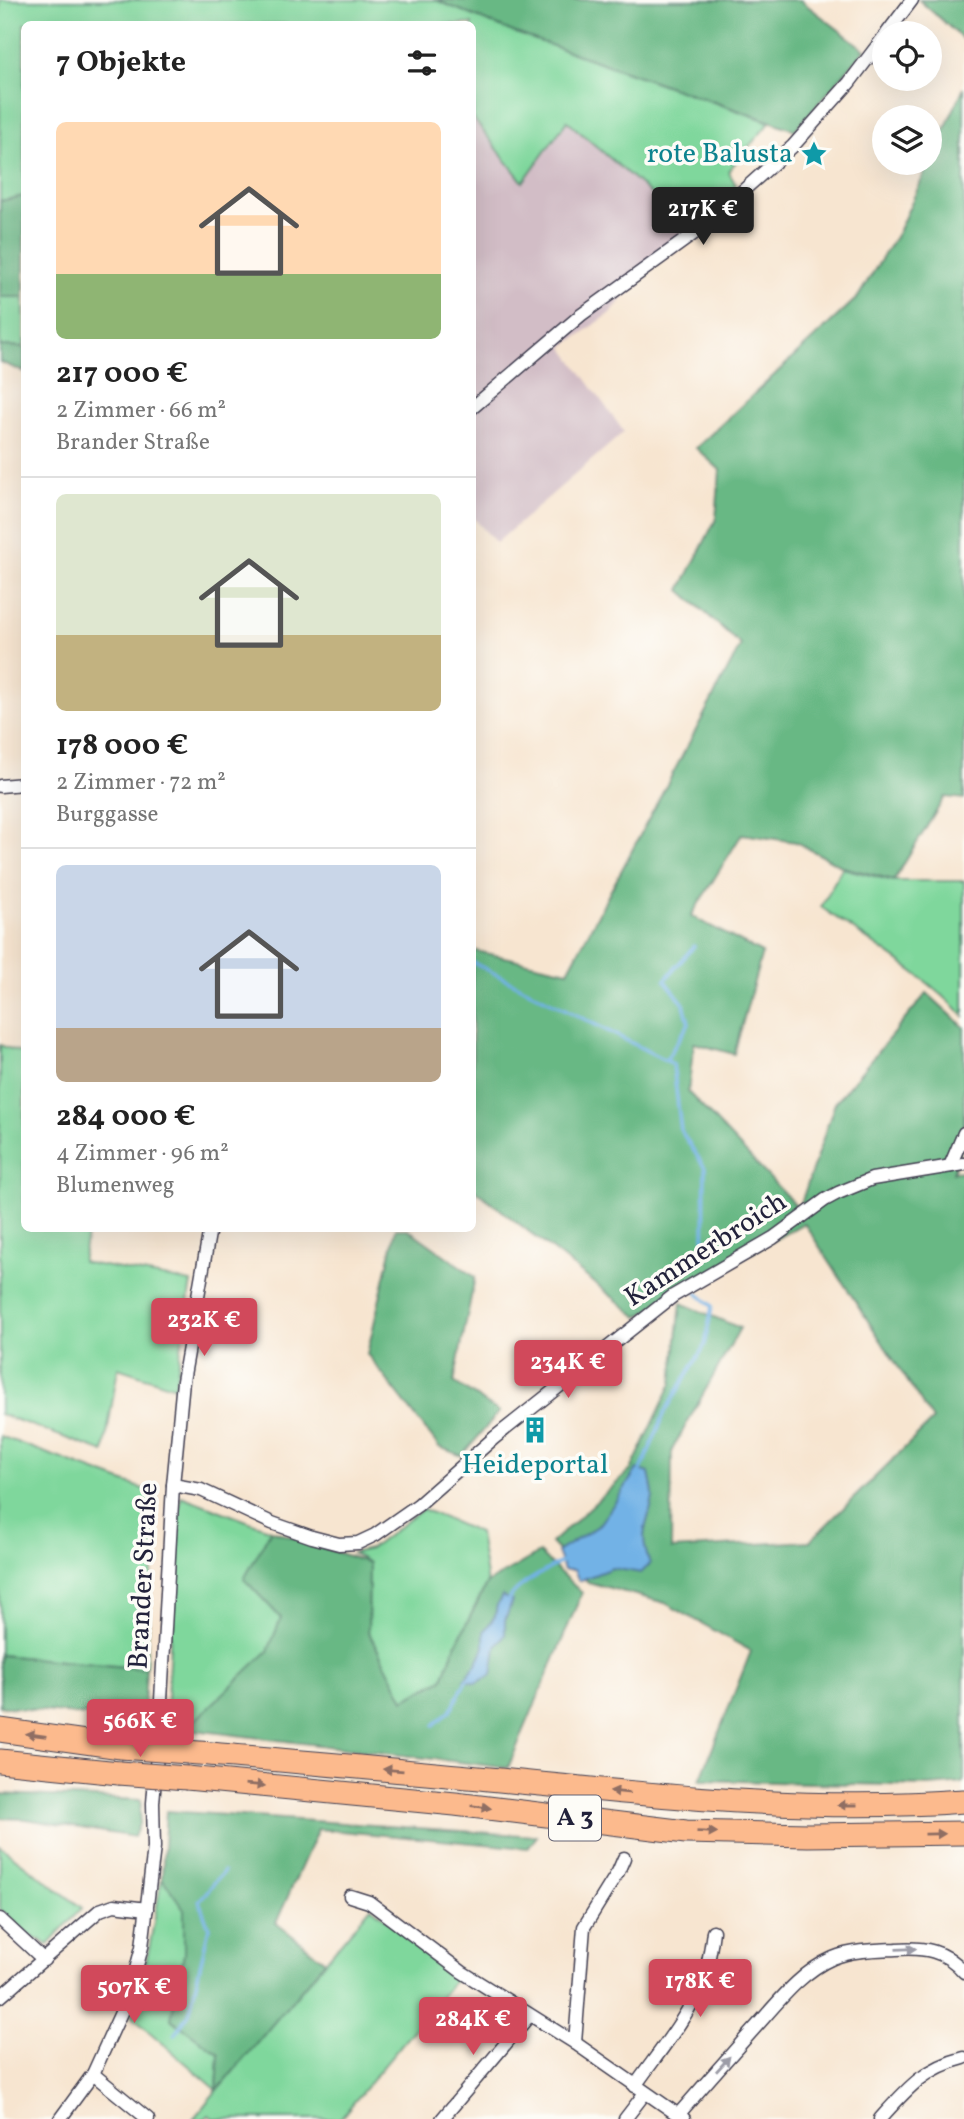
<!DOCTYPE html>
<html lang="de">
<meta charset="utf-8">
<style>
:root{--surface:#fff;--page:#f2f2f2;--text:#222;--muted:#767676;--line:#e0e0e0;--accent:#d1495b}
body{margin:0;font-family:Vollkorn,serif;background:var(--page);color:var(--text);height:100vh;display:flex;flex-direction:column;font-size:26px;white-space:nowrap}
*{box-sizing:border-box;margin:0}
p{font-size:23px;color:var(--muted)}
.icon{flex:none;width:38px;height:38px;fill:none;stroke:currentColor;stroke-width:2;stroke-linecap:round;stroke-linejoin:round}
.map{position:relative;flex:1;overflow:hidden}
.details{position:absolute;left:21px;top:21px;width:455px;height:1211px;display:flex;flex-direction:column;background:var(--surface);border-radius:10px;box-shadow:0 7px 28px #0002}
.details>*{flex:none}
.fabs{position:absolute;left:872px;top:21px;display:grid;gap:14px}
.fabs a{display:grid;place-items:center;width:70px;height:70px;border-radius:50%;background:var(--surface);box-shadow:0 7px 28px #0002;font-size:35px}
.price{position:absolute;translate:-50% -60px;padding:0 16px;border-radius:7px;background:var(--accent);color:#fff;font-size:23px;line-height:46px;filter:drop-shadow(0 2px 4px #0008)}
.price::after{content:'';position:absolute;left:50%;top:42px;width:21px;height:16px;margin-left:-10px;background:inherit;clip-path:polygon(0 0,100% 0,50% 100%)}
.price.on{background:#222;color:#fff}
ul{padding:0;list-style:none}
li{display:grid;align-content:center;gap:14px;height:371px;padding:0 35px}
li+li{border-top:2px solid var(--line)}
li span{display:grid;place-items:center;height:217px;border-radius:10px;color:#555}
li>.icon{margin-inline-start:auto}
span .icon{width:126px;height:126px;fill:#fffc;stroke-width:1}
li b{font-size:30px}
h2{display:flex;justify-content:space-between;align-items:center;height:84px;padding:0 35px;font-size:30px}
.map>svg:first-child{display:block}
.industrial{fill:#d2bdc6}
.green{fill:#7fd79c;stroke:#507c6c;stroke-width:2}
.forest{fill:#67b884;stroke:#446d60;stroke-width:2}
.water{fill:#72b2e6;stroke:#4a6a90;stroke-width:2}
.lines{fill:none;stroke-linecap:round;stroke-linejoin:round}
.stream{stroke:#72b2e6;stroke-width:3.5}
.minor-casing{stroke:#423f51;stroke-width:15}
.motorway-casing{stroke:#423f51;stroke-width:25}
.minor{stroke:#fff;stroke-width:12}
.motorway{stroke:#fcba8d;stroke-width:23}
.motorway-bridge-casing{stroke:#423f51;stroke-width:25;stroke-linecap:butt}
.motorway-bridge{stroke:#fcba8d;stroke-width:23}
.oneway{fill:#8f6e64}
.oneway2{fill:#9c9ca7}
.labels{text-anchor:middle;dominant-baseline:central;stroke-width:7;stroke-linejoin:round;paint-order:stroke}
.shield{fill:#fdfcf7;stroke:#646373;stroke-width:2}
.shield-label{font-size:26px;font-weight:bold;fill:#22223b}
.culture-label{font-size:28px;fill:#0d838f;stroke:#fdfcf7;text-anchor:end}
.street-label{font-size:28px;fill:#22223b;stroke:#fdfcf7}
</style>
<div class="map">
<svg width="964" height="2119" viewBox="0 0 964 2119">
<rect width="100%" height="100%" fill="#fdfcf7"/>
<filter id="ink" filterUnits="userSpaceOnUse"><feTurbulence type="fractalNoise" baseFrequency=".0143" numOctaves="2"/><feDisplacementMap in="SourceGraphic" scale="14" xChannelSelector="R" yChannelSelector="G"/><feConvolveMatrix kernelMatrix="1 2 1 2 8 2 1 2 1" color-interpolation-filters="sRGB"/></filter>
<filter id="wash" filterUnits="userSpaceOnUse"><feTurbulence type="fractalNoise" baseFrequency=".00686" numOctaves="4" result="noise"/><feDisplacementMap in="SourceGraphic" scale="28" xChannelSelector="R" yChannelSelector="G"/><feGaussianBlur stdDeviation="1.57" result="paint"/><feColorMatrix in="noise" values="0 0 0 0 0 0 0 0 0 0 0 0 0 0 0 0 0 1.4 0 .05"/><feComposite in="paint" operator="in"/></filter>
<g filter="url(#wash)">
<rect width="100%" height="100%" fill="#f7e5d0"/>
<polygon class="industrial" points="472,118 523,182 567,121 688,226 608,315 563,347 624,432 496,543 473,517"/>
<g class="green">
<polygon points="0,0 436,0 513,32 770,122 728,171 736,185 688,226 567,121 523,182 473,118 472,24 24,24 24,196 0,201"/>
<polygon points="0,297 24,297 24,347 0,346"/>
<path d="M842,868L893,881H964V1016C924,974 868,941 821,907Z"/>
<polygon points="0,1045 24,1054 24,1228 88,1229 82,1262 191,1282 175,1387 118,1368 104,1452 0,1414"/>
<polygon points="0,1436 157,1494 146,1669 0,1655"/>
<polygon points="181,1496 271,1530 245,1579 281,1618 268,1652 186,1729 166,1716 175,1555"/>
<polygon points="423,1509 479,1533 487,1583 454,1649 443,1679 404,1700 368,1631 369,1563 352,1553 370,1549"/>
<polygon points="0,1846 82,1908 48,1945 41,1940 33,1938 0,1909"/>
<polygon points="162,1878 184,1908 184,1954 171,2019 219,2054 217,2090 371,1907 459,1975 340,2119 214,2119 209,2115 205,2119 193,2119 217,2090 132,2017 149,1949"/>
</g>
<g class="forest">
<polygon points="436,0 800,0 865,50 795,130 513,32"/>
<polygon points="919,0 964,0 964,40"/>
<polygon points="964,87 964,799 945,797 894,880 843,867 796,842 742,834 691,916 762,953 734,1054 694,1043 688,1092 800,1210 800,1206 835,1103 927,993 964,1027 964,1139 953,1172 964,1171 964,1783 929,1786 700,1780 751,1651 665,1603 588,1582 551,1543 631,1470 672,1383 681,1303 740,1328 672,1450 671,1549 810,1541 933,1420 804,1223 638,1317 473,1188 472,950 568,971 741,645 680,590 716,519 720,470 696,448 858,297 898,232"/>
<polygon points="24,196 24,297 0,297 0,201"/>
<polygon points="0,346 24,347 24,372 0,362"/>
<polygon points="396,1229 408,1229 475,1277 454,1382 499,1412 462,1456 439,1447 367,1354"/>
<polygon points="271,1530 369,1563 368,1631 404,1700 443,1679 454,1649 487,1583 539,1553 582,1593 508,1768 186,1729 268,1651 281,1618 244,1579"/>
<polygon points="0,1655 146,1669 143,1722 0,1706"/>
<polygon points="0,1794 141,1800 139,1824 134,1837 26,1819 0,1818"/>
<polygon points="166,1811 537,1836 528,1848 318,1829 276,1923 325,1961 217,2091 219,2054 171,2019 184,1954 184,1909 162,1878"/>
</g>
<g class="water">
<path d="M637,1469L649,1473C650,1480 653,1489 653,1496C649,1527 637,1529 650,1564L641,1573L612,1568L579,1581L574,1570H564L557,1552L598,1526L616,1501Z"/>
<polygon points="502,1596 512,1601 505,1621 505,1635 496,1647 492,1675 476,1683 464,1680 477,1663 484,1647 484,1631 495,1616 497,1605"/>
</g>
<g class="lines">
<g class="stream">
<polyline points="472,962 673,1064 681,1131 705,1168 704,1246"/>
<polyline points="666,1060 689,1023 684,1004 665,980 694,946"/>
<polyline points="639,1475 665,1412 705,1345 712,1306 697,1293"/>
<path d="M508,1602C513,1585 550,1569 565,1560"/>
<polyline points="434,1725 451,1710 467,1679"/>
<polyline points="174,2035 189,2014 209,1928 199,1901 224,1871"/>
</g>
</g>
</g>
<g filter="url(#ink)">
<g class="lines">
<g class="minor-casing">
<g id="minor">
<polyline points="887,33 912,0"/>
<polyline points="472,408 581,315 699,230 793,146 849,83 884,37"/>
<polyline points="0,786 24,784"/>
<polyline points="950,1166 964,1133"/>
<polyline points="173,1485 201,1490 272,1523 312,1537 339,1544 358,1543 375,1535 418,1505 494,1438 673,1296 773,1238 825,1200 838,1193 872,1179 964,1164"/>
<polyline points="350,1896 369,1902 462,1972 575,2043 684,2119"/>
<polyline points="0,1919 44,1960"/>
<polyline points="0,1997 100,1910 114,1905 147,1909"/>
<polyline points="575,2043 584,1927 618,1872 624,1858"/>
<polyline points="93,2074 148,2119"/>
<path d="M635,2086C658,2053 688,2018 703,1979C709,1964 711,1947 713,1931"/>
<path d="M678,2115C703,2086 728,2058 753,2030C776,2005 800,1972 833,1958C853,1950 875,1950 896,1949C923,1947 946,1950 964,1972"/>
<polyline points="60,2119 93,2074 129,1995 142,1947 154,1847 153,1803 160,1718 173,1485 183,1381 210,1228"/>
<polyline points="442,2119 529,2016"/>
<polyline points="625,2119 645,2093"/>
<path d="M880,2119C907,2089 924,2068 964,2058"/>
</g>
</g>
<g class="motorway-casing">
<g id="motorway">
<polyline points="0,1730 121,1747"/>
<path d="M188,1752C299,1762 410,1771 520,1782C668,1797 816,1812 964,1801"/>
<polyline points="0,1761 119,1773"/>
<polyline points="187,1778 455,1804 686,1832 808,1835 964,1833"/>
</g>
</g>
<use href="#minor" class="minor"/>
<use href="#motorway" class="motorway"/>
<g class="motorway-bridge-casing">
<g id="motorway-bridge">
<polyline points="121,1747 188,1752"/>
<polyline points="119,1773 187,1778"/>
</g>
</g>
<use href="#motorway-bridge" class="motorway-bridge"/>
</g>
<defs><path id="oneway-solid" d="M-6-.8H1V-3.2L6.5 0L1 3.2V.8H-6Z" transform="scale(1.75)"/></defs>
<g class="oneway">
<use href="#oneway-solid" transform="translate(36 1735) rotate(-172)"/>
<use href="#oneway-solid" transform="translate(393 1770) rotate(-175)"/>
<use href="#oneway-solid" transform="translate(255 1785) rotate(5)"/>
<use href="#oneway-solid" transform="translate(620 1792) rotate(-174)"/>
<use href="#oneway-solid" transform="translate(847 1805) rotate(-180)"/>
<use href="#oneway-solid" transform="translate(481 1807) rotate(7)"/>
<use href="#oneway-solid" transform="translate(707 1832) rotate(2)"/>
<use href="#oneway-solid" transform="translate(935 1834) rotate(-1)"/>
</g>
<g class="oneway2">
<use href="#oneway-solid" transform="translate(906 1949) rotate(-2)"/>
<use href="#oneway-solid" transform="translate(723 2064) rotate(-48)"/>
</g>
</g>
<defs>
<g id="sight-bare" transform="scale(2.1)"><path d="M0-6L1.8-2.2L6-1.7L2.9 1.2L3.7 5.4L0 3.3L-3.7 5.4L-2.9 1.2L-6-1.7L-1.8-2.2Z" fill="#0f9aa8" stroke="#fdfcf7" stroke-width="2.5" paint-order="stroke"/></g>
<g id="building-bare" transform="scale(2.1)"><path d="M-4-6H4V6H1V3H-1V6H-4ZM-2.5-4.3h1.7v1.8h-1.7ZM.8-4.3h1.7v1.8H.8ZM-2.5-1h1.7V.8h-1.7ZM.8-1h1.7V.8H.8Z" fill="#0f9aa8" stroke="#fdfcf7" stroke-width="2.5" paint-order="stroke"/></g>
</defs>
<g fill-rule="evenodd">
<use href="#sight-bare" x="814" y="154"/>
<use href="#building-bare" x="535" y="1430"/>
</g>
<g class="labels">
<rect class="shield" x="549" y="1795.5" width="52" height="45" rx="5"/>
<g class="shield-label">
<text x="575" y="1818">A 3</text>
</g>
<g class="culture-label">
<text x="793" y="154">rote Balusta</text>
<text x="535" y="1465" text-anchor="middle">Heideportal</text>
</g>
<g class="street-label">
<text transform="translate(706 1250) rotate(-33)">Kammerbroich</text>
<text transform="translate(144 1576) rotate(-87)">Brander Straße</text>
</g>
</g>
</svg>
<div class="fabs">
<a><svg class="icon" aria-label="locate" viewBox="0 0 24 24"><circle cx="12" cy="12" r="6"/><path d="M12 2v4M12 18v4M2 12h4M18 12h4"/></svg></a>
<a><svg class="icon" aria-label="layers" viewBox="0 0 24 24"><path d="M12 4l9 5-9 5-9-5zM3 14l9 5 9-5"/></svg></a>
</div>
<b class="price on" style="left:703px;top:247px">217K €</b>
<b class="price" style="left:204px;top:1358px">232K €</b>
<b class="price" style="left:568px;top:1400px">234K €</b>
<b class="price" style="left:140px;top:1759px">566K €</b>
<b class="price" style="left:700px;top:2019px">178K €</b>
<b class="price" style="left:134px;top:2025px">507K €</b>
<b class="price" style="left:473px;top:2057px">284K €</b>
<section class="details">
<h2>7 Objekte<svg class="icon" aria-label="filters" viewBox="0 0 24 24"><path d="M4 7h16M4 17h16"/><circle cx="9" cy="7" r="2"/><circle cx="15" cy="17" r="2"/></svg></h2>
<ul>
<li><span style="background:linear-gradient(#ffd9b3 70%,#8fb573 0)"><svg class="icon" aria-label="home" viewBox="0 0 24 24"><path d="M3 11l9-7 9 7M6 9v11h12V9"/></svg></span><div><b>217 000 €</b><p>2 Zimmer · 66 m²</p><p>Brander Straße</p></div></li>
<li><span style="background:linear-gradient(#dfe7d0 65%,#c2b280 0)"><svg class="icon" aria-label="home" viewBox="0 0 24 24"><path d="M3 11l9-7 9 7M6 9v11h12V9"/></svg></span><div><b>178 000 €</b><p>2 Zimmer · 72 m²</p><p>Burggasse</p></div></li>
<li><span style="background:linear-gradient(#c9d6e8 75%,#b9a48a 0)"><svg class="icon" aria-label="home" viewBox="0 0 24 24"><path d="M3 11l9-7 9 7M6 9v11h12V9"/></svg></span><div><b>284 000 €</b><p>4 Zimmer · 96 m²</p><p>Blumenweg</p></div></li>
</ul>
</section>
</div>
